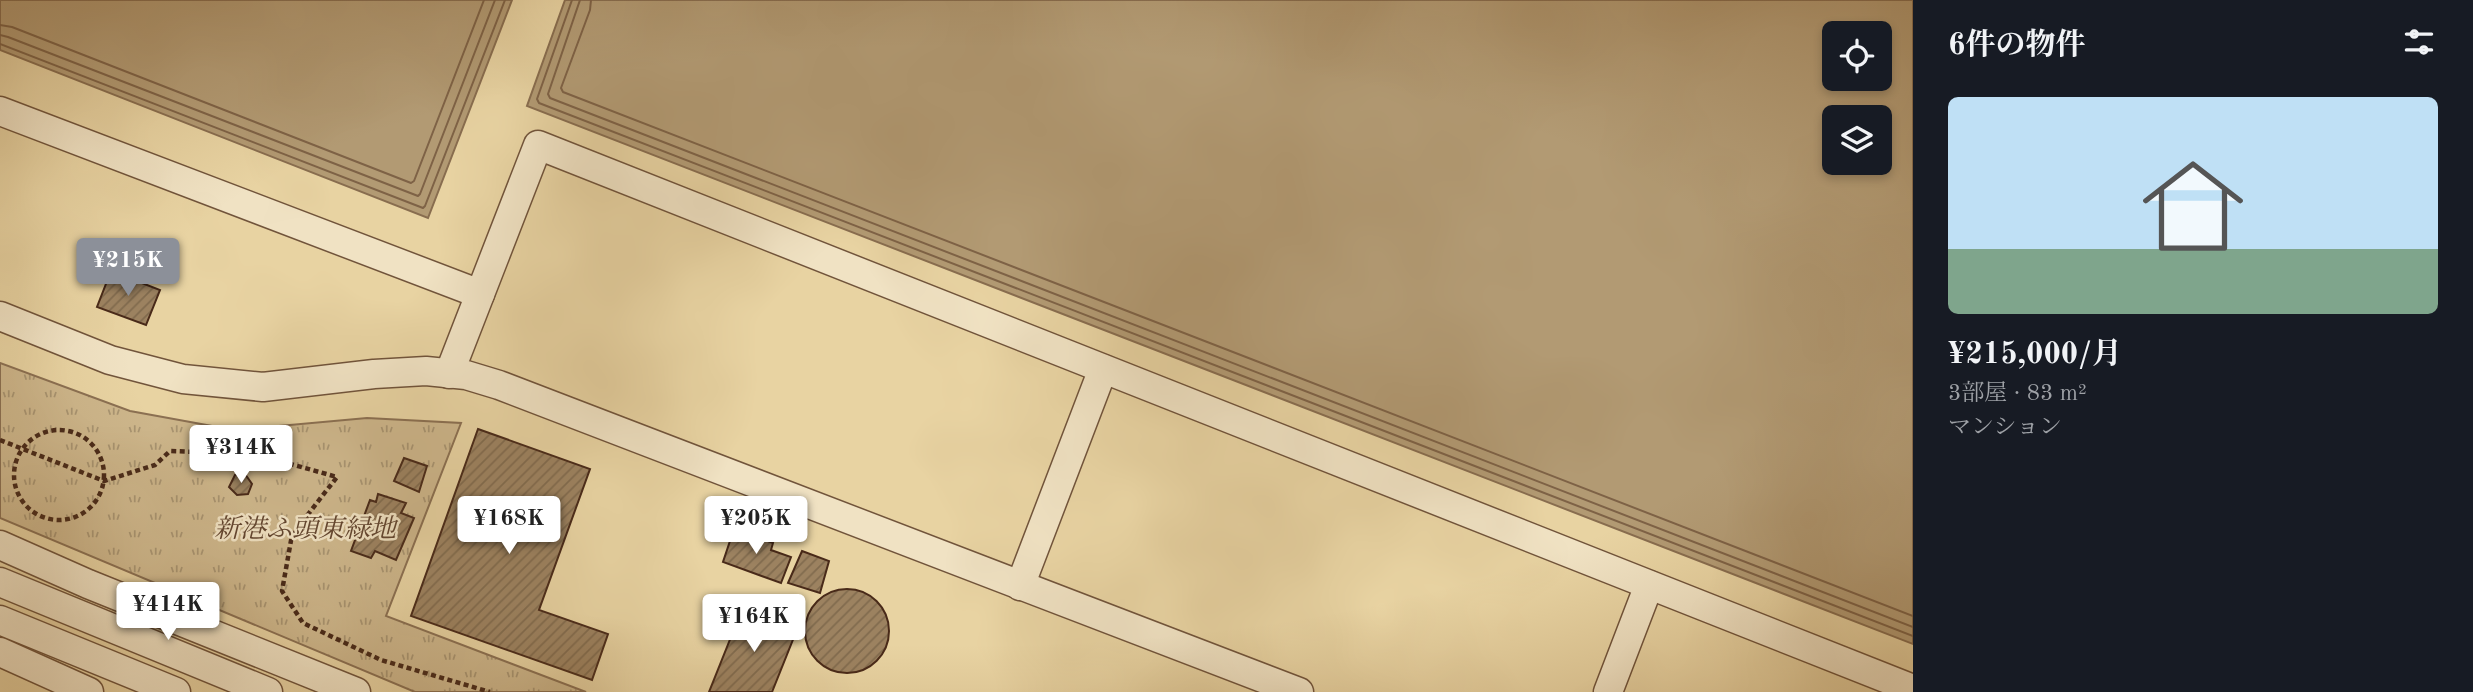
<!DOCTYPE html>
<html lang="ja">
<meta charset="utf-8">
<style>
:root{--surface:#171b24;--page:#242831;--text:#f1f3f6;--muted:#9ea1a6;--line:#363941;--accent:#8c9099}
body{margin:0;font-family:"Old Standard TT","Noto Serif JP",serif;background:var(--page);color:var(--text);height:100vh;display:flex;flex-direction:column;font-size:26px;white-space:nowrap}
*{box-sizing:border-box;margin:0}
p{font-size:23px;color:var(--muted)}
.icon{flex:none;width:38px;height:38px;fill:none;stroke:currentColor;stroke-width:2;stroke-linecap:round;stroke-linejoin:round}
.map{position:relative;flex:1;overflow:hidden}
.sheet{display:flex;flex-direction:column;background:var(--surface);width:560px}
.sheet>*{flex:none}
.buttons{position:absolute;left:1822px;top:21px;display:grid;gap:14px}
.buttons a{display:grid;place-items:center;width:70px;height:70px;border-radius:10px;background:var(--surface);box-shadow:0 4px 10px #0003;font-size:35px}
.price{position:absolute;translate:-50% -60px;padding:0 16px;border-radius:7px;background:#fff;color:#222;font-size:23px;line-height:46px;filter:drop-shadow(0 2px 4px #0008)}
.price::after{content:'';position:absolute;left:50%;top:42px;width:21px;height:16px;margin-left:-10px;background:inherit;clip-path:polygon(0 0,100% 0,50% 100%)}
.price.on{background:var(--accent);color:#fff}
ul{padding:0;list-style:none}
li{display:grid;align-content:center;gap:14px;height:371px;padding:0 35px}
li+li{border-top:2px solid var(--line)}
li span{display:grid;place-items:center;height:217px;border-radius:10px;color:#555}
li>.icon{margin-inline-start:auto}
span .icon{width:126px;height:126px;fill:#fffc;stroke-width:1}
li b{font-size:30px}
h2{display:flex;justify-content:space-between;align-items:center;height:84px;padding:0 35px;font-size:30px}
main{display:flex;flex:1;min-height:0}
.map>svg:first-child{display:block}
.grass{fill:url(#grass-tufts);stroke:#8b7052;stroke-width:2}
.water{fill:#b29a73;stroke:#886d4f;stroke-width:2;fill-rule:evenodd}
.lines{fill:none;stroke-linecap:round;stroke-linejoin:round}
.shore{stroke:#7e6246;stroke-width:2}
.building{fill:url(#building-hatch);stroke:#492a19;stroke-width:2}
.minor-casing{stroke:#71543b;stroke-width:31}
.path{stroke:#492a19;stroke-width:4.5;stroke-dasharray:5 3.5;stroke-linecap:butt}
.minor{stroke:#f0e2c3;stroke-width:28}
.labels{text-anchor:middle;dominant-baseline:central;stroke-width:5;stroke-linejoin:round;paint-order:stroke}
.park-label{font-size:26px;font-style:italic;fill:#634630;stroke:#f0e2c3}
</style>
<main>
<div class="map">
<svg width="1913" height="692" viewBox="0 0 1913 692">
<defs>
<pattern id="grass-tufts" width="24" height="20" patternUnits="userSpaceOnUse" patternTransform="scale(1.75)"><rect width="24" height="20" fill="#cdb68b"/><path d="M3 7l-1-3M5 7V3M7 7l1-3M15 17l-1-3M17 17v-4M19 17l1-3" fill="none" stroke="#a89471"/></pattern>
<pattern id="building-hatch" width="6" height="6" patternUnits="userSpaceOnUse" patternTransform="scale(1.75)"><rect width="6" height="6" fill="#9c8260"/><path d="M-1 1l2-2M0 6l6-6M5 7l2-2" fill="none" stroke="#816b4e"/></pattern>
</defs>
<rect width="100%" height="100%" fill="#e8d3a2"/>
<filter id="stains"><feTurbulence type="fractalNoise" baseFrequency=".00286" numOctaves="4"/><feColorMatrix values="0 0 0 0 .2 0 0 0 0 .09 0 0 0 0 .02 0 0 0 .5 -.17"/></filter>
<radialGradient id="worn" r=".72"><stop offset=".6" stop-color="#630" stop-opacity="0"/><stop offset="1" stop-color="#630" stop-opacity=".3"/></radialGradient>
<polygon class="grass" points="0,363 130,411 234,430 367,418 461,423 386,616 586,692 415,692 0,518"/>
<g class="water">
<polygon points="0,0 512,0 428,218 0,50"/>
<path d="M565,0H1913V644L527,106ZM1834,33H1880V79H1834ZM1834,117H1880V163H1834Z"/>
</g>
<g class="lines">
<g class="shore">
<polyline points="572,0 537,99 539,103 1913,636"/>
<polyline points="580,0 548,94 550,98 1913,627"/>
<polyline points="591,0 590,10 561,88 563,92 1913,616"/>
<polyline points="0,25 12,27 411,183 414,181 484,0"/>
<polyline points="0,35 8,37 418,196 420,194 495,0"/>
<polyline points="0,44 423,208 425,206 505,0"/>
</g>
</g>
<g class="building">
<polygon points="111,271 160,290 146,325 97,307"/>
<polygon points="478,429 590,469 539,610 608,634 592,680 411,616"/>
<polygon points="404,458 427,466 419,492 394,481"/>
<polygon points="245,474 252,484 248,494 237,495 229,487 235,475"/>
<polygon points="378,494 406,503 401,513 414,518 396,560 375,551 371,558 351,551 370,500 376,502"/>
<polygon points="734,529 773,543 771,550 791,557 781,583 723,562"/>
<polygon points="802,551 829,561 820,593 788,583"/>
<circle cx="847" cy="631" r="42"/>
<polygon points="743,607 798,627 772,692 709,692"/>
</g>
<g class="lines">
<g class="minor-casing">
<g id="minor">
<polyline points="0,111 480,294"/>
<polyline points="0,316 110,360 183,379 263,387 374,374 426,371 466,375 499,385 1299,692"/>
<polyline points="449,374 538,145 1913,689"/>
<polyline points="0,545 88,584 356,692"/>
<polyline points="0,582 268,692"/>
<polyline points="1020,586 1103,369"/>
<polyline points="0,620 176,692"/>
<polyline points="0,652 89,692"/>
<polyline points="1608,692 1649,585"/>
</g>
</g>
<g class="path">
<circle cx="59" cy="475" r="45"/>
<polyline points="0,440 104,481 155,465 170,451 255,454 337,477 292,535 282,591 303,623 381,660 490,692"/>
</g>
<use href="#minor" class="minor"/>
</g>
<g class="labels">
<g class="park-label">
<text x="305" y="530">新港ふ頭東緑地</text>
</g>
</g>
<rect width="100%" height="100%" filter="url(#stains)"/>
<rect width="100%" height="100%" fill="url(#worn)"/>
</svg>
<div class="buttons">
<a><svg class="icon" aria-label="locate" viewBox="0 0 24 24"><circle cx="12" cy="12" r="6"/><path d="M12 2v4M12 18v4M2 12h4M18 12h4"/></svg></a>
<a><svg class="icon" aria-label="layers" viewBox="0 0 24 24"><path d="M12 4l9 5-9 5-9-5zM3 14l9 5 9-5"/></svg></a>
</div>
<b class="price on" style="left:128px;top:298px">¥215K</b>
<b class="price" style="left:241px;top:485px">¥314K</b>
<b class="price" style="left:509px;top:556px">¥168K</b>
<b class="price" style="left:756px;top:556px">¥205K</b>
<b class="price" style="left:168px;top:642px">¥414K</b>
<b class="price" style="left:754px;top:654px">¥164K</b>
</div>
<section class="sheet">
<h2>6件の物件<svg class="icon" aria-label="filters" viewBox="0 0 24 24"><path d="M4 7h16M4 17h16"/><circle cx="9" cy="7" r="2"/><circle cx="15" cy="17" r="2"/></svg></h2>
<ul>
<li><span style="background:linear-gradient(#bfe0f5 70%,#7fa58c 0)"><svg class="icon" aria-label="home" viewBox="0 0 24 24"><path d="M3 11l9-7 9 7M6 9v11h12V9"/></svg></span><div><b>¥215,000/月</b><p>3部屋 · 83 m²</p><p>マンション</p></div></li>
</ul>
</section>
</main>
